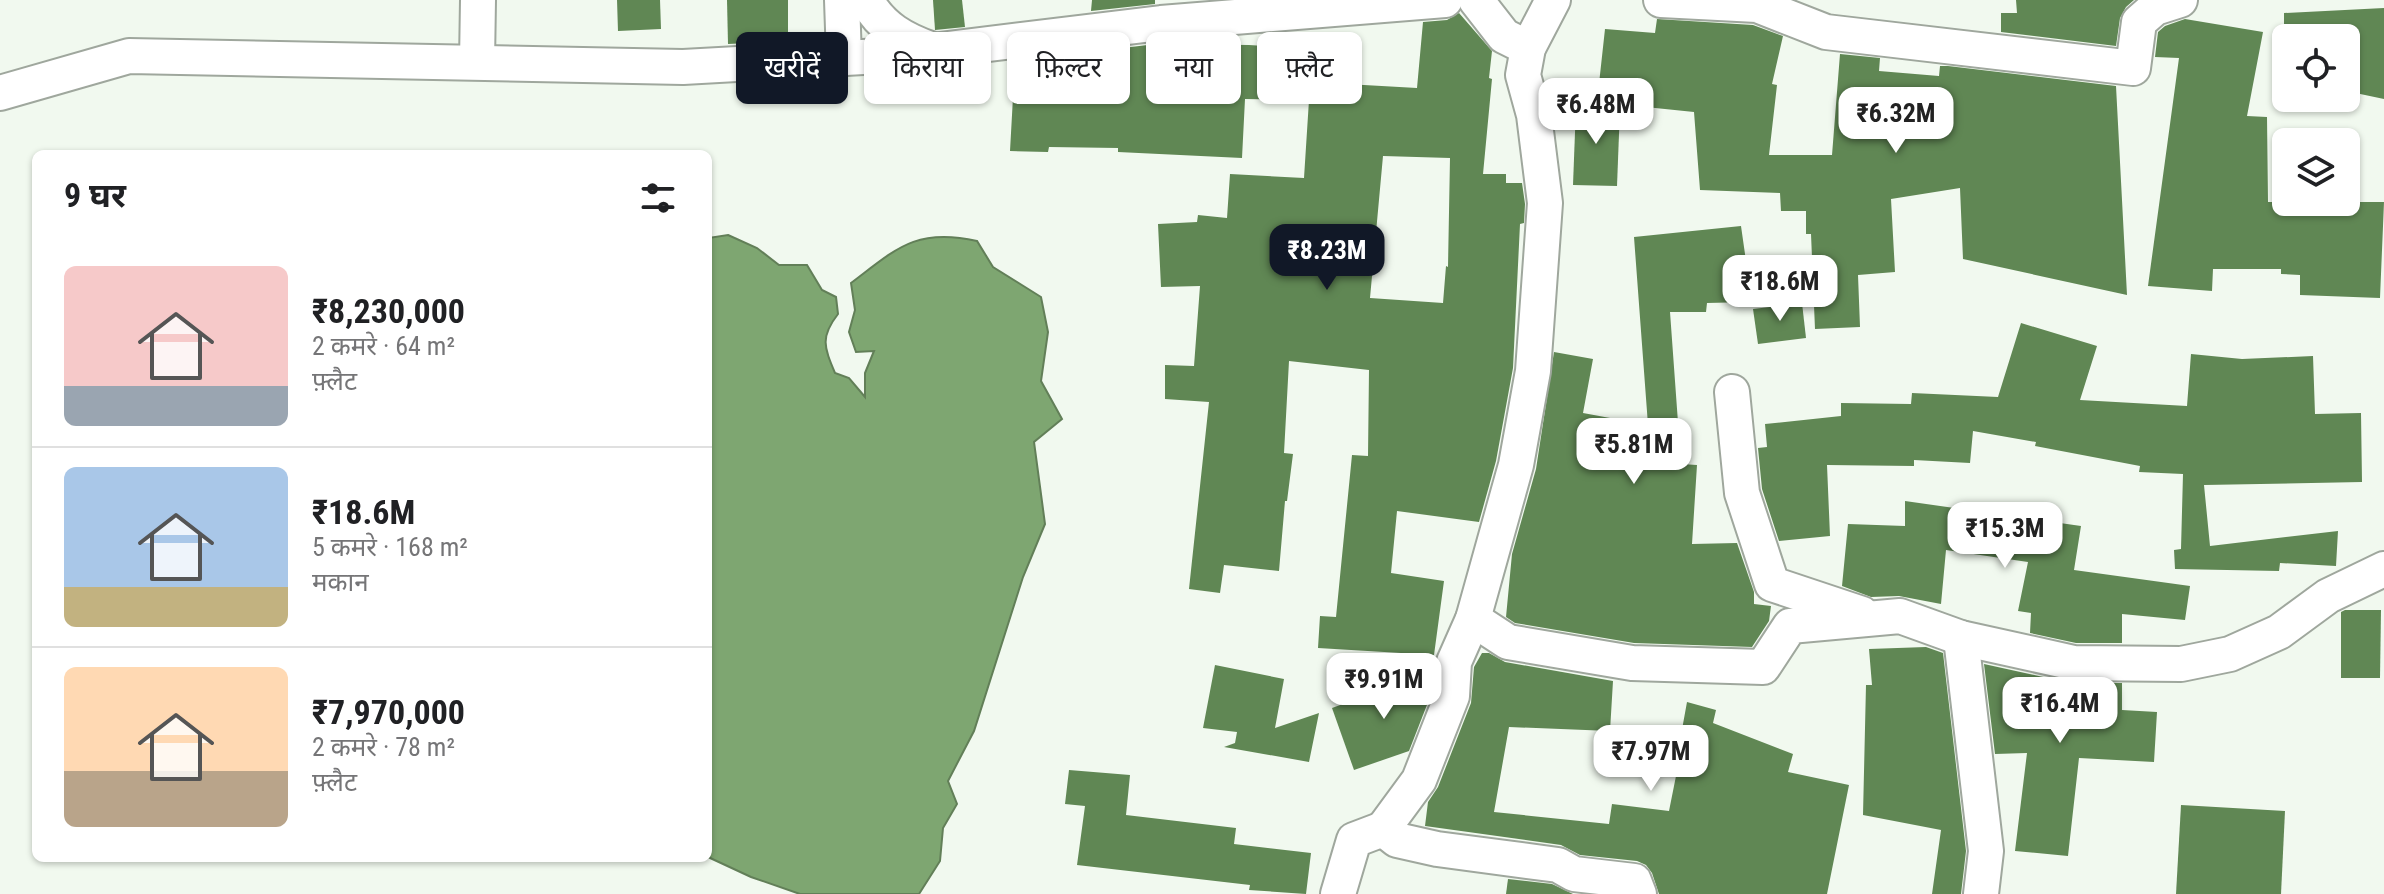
<!DOCTYPE html>
<html lang="hi">
<meta charset="utf-8">
<style>
:root{--surface:#fff;--page:#f6f6f6;--text:#202124;--muted:#757577;--line:#e0e0e0;--accent:#111827}
body{margin:0;font-family:"Roboto Condensed","Noto Sans Devanagari",sans-serif;background:var(--page);color:var(--text);height:100vh;display:flex;flex-direction:column;font-size:30px;white-space:nowrap}
*{box-sizing:border-box;margin:0}
p{font-size:26px;color:var(--muted)}
.icon{flex:none;width:44px;height:44px;fill:none;stroke:currentColor;stroke-width:2;stroke-linecap:round;stroke-linejoin:round}
.map{position:relative;flex:1;overflow:hidden}
.panel{position:absolute;left:32px;top:150px;width:680px;height:712px;display:flex;flex-direction:column;background:var(--surface);border-radius:12px;box-shadow:0 2px 6px #0004}
.panel>*{flex:none}
.guide{position:absolute;left:736px;top:32px;width:760px;height:72px;display:flex;gap:16px}
.fabs{position:absolute;left:2272px;top:24px;display:grid;gap:16px}
.fabs a{display:grid;place-items:center;width:88px;height:88px;border-radius:12px;background:var(--surface);box-shadow:0 2px 6px #0004;font-size:40px}
.price{position:absolute;translate:-50% -68px;padding:0 18px;border-radius:16px;background:#fff;color:#222;font-size:26px;line-height:52px;filter:drop-shadow(0 2px 4px #0008)}
.price::after{content:'';position:absolute;left:50%;top:48px;width:24px;height:18px;margin-left:-12px;background:inherit;clip-path:polygon(0 0,100% 0,50% 100%)}
.price.selected{background:var(--accent);color:#fff}
ul{padding:0;list-style:none}
li{display:flex;align-items:center;gap:24px;height:200px;padding:0 32px}
li+li{border-top:2px solid var(--line)}
li span{display:grid;place-items:center;flex:none;width:224px;height:160px;border-radius:12px;color:#555}
li>.icon{margin-inline-start:auto}
span .icon{width:96px;height:96px;fill:#fffc;stroke-width:1}
li b{font-size:34px}
h2{display:flex;justify-content:space-between;align-items:center;height:96px;padding:0 32px;font-size:34px}
.chip{padding:0 28px;border-radius:12px;background:var(--surface);box-shadow:0 2px 6px #0004;font-size:28px;line-height:72px}
.chip.selected{background:var(--accent);color:#fff}
.map>svg:first-child{display:block}
.water{fill:#7ea671;stroke:#627f58;stroke-width:2}
.building{fill:#608754;fill-rule:evenodd}
.lines{fill:none;stroke-linecap:round;stroke-linejoin:round}
.minor-casing{stroke:#9fa79d;stroke-width:38}
.minor{stroke:#fff;stroke-width:34}
</style>
<div class="map">
<svg width="2384" height="894" viewBox="0 0 2384 894">
<rect width="100%" height="100%" fill="#f1f9ef"/>
<path class="water" d="M728,235L757,248L779,265H807L822,290L836,297L838,314C820,337 824,347 835,373L849,378L865,397V373L874,351L856,352L849,332L855,310L851,283C896,249 916,227 977,241L993,267L1041,297L1048,332L1041,381L1062,419L1034,442L1045,524L1023,577L974,731L948,781L957,804L943,828L940,861L919,894H800L751,877L708,857V238Z"/>
<g class="building">
<polygon points="617,0 660,0 661,29 618,31"/>
<polygon points="727,0 788,0 788,41 728,44"/>
<polygon points="933,0 962,0 965,27 935,30"/>
<polygon points="1092,0 1155,0 1155,4 1091,11"/>
<polygon points="2016,0 2134,0 2126,7 2120,18 2116,46 2001,32 2001,13 2017,13"/>
<polygon points="2384,8 2384,99 2346,91 2346,38 2284,38 2284,13"/>
<path d="M1459,13L1492,51L1489,78L1492,79L1483,174H1506V183H1522L1525,204L1524,223L1520,224L1513,368L1496,461L1479,522L1397,511L1391,573L1444,581L1434,655L1318,648L1320,616L1336,617L1352,455L1368,456L1369,370L1289,361L1284,453L1293,454L1287,501H1285L1279,571L1224,565L1220,593L1189,589L1209,402L1165,399V365L1194,366L1200,286L1161,287L1158,224L1197,222L1198,215L1227,218L1230,174L1304,178L1309,100L1245,99L1242,158L1118,152V148L1049,147L1048,152L1010,151L1014,79L1087,82L1089,52L1156,44L1249,45L1313,49L1311,82L1417,88L1423,22L1447,20ZM1383,156L1450,158L1448,267L1446,266L1443,303L1370,298Z"/>
<polygon points="1657,19 1753,25 1783,36 1772,84 1777,85 1769,155 1832,155 1840,54 1880,58 1879,71 1939,76 1940,66 1948,66 2116,86 2127,295 1963,259 1960,188 1891,199 1895,272 1858,275 1860,327 1815,329 1811,234 1806,234 1806,211 1781,211 1780,193 1700,190 1694,112 1597,102 1605,29 1655,33"/>
<polygon points="2185,19 2263,32 2247,116 2267,117 2268,202 2384,202 2380,298 2300,295 2300,275 2281,274 2281,269 2213,269 2212,291 2148,286 2179,58 2155,57 2158,32 2165,26"/>
<polygon points="1576,106 1620,108 1617,186 1573,185"/>
<polygon points="1741,226 1749,282 1749,302 1707,303 1706,312 1670,312 1681,464 1697,465 1692,544 1737,543 1754,592 1754,604 1771,606 1769,621 1752,647 1634,643 1515,623 1506,617 1512,554 1536,469 1554,352 1593,359 1583,413 1648,425 1634,237"/>
<polygon points="1802,303 1806,338 1758,344 1753,309"/>
<polygon points="2021,323 2097,346 2080,400 2187,406 2191,354 2242,359 2313,356 2315,414 2361,413 2362,482 2204,485 2210,546 2338,531 2336,566 2280,563 2279,571 2175,569 2174,550 2181,549 2183,474 2139,472 2140,466 2035,446 2036,442 1973,431 1970,463 1914,460 1914,466 1827,465 1830,536 1779,541 1762,489 1758,448 1767,447 1765,424 1841,416 1841,403 1911,404 1912,393 1998,397"/>
<polygon points="1905,501 2081,526 2074,570 2190,586 2185,620 2122,614 2122,643 2076,643 2030,633 2031,613 2018,611 2028,562 1946,550 1941,604 1899,596 1871,597 1842,586 1848,524 1905,526"/>
<polygon points="2345,610 2381,610 2380,678 2341,678 2341,612"/>
<polygon points="1926,647 1943,653 1966,851 1961,894 1932,894 1941,830 1863,815 1866,685 1872,685 1869,649"/>
<polygon points="1482,653 1489,653 1505,662 1613,681 1610,731 1509,727 1494,812 1609,824 1612,804 1669,811 1682,746 1679,746 1687,702 1716,710 1713,723 1793,754 1788,772 1849,785 1827,894 1659,894 1652,873 1646,865 1637,861 1580,855 1561,845 1425,826 1428,802 1438,787 1471,703 1474,667"/>
<polygon points="1984,664 2070,683 2122,683 2122,710 2157,712 2154,762 2079,758 2068,856 2015,851 2027,753 1995,754"/>
<polygon points="1215,665 1284,679 1275,728 1319,713 1309,762 1224,747 1235,743 1237,732 1203,728"/>
<polygon points="1433,671 1432,692 1409,751 1354,770 1332,708"/>
<polygon points="1069,770 1130,775 1126,815 1236,828 1234,844 1311,853 1306,894 1249,890 1250,885 1077,865 1085,806 1065,804"/>
<polygon points="2181,805 2285,811 2281,894 2176,894"/>
<polygon points="1508,879 1552,884 1573,894 1506,894"/>
</g>
<g class="lines">
<g class="minor-casing">
<g id="minor">
<polyline points="842,0 844,58"/>
<path d="M866,0C882,28 904,40 933,50"/>
<polyline points="1476,0 1504,36 1528,48"/>
<polyline points="1553,0 1528,48 1523,75 1534,115 1545,203 1533,371 1516,465 1473,619 1454,662 1452,696 1419,780 1383,829 1397,840 1437,849 1558,865 1574,874 1634,881 1639,894"/>
<polyline points="1661,0 1757,5 1826,32 2133,68 2139,22 2155,8 2180,0"/>
<polyline points="477,62 478,0"/>
<polyline points="0,93 129,56 683,67 899,55 1161,23 1445,0"/>
<polyline points="1732,392 1742,493 1772,584 1862,614"/>
<polyline points="1473,619 1508,642 1632,663 1763,667 1790,626 1900,616 1961,638 2074,663 2181,664 2230,654 2279,632 2328,596 2384,569"/>
<polyline points="1961,638 1986,851 1981,894"/>
<polyline points="1338,894 1354,840 1383,829"/>
</g>
</g>
<use href="#minor" class="minor"/>
</g>
</svg>
<div class="fabs">
<a><svg class="icon" aria-label="locate" viewBox="0 0 24 24"><circle cx="12" cy="12" r="6"/><path d="M12 2v4M12 18v4M2 12h4M18 12h4"/></svg></a>
<a><svg class="icon" aria-label="layers" viewBox="0 0 24 24"><path d="M12 4l9 5-9 5-9-5zM3 14l9 5 9-5"/></svg></a>
</div>
<b class="price" style="left:1596px;top:146px">₹6.48M</b>
<b class="price" style="left:1896px;top:155px">₹6.32M</b>
<b class="price selected" style="left:1327px;top:292px">₹8.23M</b>
<b class="price" style="left:1780px;top:323px">₹18.6M</b>
<b class="price" style="left:1634px;top:486px">₹5.81M</b>
<b class="price" style="left:2005px;top:570px">₹15.3M</b>
<b class="price" style="left:1384px;top:721px">₹9.91M</b>
<b class="price" style="left:2060px;top:745px">₹16.4M</b>
<b class="price" style="left:1651px;top:793px">₹7.97M</b>
<div class="guide">
<a class="chip selected">खरीदें</a>
<a class="chip">किराया</a>
<a class="chip">फ़िल्टर</a>
<a class="chip">नया</a>
<a class="chip">फ़्लैट</a>
</div>
<section class="panel">
<h2>9 घर<svg class="icon" aria-label="filters" viewBox="0 0 24 24"><path d="M4 7h16M4 17h16"/><circle cx="9" cy="7" r="2"/><circle cx="15" cy="17" r="2"/></svg></h2>
<ul>
<li><span style="background:linear-gradient(#f6c9c9 75%,#9aa5b1 0)"><svg class="icon" aria-label="home" viewBox="0 0 24 24"><path d="M3 11l9-7 9 7M6 9v11h12V9"/></svg></span><div><b>₹8,230,000</b><p>2 कमरे · 64 m²</p><p>फ़्लैट</p></div></li>
<li><span style="background:linear-gradient(#a9c7e8 75%,#c2b280 0)"><svg class="icon" aria-label="home" viewBox="0 0 24 24"><path d="M3 11l9-7 9 7M6 9v11h12V9"/></svg></span><div><b>₹18.6M</b><p>5 कमरे · 168 m²</p><p>मकान</p></div></li>
<li><span style="background:linear-gradient(#ffd9b3 65%,#b9a48a 0)"><svg class="icon" aria-label="home" viewBox="0 0 24 24"><path d="M3 11l9-7 9 7M6 9v11h12V9"/></svg></span><div><b>₹7,970,000</b><p>2 कमरे · 78 m²</p><p>फ़्लैट</p></div></li>
</ul>
</section>
</div>
